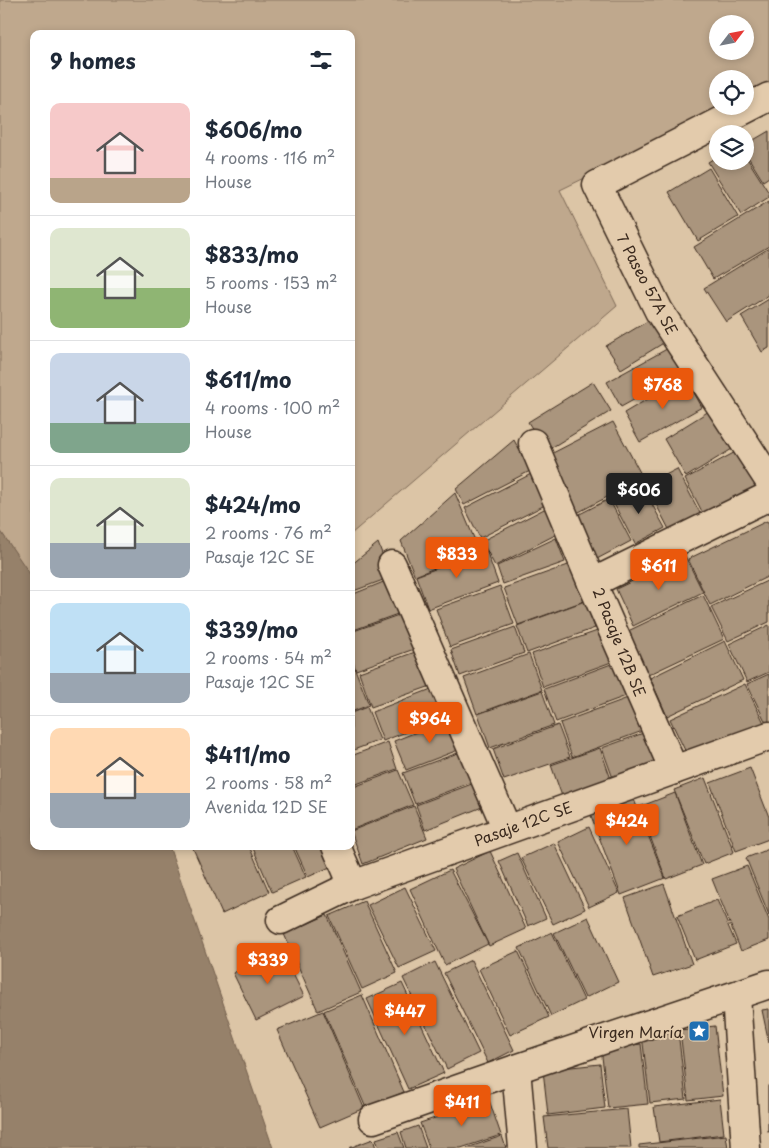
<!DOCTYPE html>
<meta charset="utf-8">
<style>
:root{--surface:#fff;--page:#f6f6f7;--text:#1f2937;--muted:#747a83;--line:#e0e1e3;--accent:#ea580c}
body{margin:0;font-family:"Playpen Sans",sans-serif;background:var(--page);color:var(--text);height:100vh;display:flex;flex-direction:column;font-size:19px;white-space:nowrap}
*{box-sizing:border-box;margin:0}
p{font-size:16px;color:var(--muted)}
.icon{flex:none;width:28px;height:28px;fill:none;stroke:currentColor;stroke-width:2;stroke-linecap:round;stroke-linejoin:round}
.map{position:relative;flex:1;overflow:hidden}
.details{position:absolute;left:30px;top:30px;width:325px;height:820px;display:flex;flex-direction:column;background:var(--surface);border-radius:10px;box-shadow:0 2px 8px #0003}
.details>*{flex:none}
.needle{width:32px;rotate:58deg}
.controls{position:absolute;left:709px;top:15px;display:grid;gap:10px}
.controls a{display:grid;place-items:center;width:45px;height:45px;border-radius:50%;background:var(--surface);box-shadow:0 2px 8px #0003;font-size:25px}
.price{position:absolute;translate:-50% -42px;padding:0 11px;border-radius:5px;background:var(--accent);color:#fff;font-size:16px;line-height:32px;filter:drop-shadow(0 1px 2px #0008)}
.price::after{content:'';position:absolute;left:50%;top:30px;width:15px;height:11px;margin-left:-8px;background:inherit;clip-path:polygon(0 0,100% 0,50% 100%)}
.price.current{background:#222;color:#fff}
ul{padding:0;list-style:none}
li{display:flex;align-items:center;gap:15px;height:125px;padding:0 20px}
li+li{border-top:1px solid var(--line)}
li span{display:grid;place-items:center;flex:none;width:140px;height:100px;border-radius:10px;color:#555}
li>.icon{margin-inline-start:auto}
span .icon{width:60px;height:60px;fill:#fffc;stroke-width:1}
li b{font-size:21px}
h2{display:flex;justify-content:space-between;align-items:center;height:60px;padding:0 20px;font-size:21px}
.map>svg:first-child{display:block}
.green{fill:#bfa88d;stroke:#7d6956;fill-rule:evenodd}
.water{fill:#96816a;stroke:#725e4c}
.building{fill:#aa957d;stroke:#3b2a1e}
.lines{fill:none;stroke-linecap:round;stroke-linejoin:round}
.minor-casing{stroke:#3b2a1e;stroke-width:31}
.minor{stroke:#e3cbac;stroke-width:28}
.labels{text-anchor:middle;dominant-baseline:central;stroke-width:4;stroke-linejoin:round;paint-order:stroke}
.street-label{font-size:15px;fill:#3b2a1e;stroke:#e3cbac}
.poi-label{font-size:15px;fill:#3b2a1e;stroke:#e3cbac;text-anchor:end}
</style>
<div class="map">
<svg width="769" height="1148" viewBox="0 0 769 1148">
<rect width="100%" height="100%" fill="#dcc5a6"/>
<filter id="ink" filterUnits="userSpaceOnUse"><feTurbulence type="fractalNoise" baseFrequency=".02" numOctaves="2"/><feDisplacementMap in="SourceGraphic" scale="10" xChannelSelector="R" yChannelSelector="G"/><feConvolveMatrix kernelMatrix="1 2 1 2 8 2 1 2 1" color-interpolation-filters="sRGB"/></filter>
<g filter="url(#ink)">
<path class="green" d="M0,0H769V89L745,100V79H718V106H733L560,190L617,306L351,534V34H34V577L0,569ZM718,24H745V51H718Z"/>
<polygon class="water" points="0,530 34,580 34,846 169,846 273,1148 0,1148"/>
<g class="building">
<polygon points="769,131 769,177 763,181 745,152 745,145"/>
<polygon points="745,155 769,193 769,197 741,215 708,162 718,156 718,161 745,161"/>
<polygon points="709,168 738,217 698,241 669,192"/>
<polygon points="769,201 769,246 713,279 694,247"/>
<polygon points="769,248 769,295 726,322 704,288"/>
<polygon points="769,299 769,348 762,352 741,316"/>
<polygon points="656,316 670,339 621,369 606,346"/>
<polygon points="674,345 688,370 621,407 607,382"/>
<polygon points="685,377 702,407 640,442 624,413"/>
<polygon points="593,382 611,411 546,451 528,422"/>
<polygon points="714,408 737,446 686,477 664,439"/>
<polygon points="613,422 643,478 577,513 547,456"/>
<polygon points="514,440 530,471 464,505 456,489"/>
<polygon points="743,448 764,488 706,519 685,479"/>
<polygon points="677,469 703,519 672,535 646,485"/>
<polygon points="531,474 547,504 480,538 465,508"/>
<polygon points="642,486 665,528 635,544 613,502"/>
<polygon points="455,493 479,550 415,576 401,541"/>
<polygon points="609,499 631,541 595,560 572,518"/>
<polygon points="548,507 561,532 495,566 482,541"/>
<polygon points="767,521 769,524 769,576 710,605 688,559"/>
<polygon points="556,538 565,562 503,584 497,566"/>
<polygon points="378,543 391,577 351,592 351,565"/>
<polygon points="486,550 498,583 428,609 416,576"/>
<polygon points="685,556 703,592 633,626 616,589"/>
<polygon points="571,564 584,601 518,625 504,588"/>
<polygon points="391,579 403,612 351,631 351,595"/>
<polygon points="769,580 769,622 728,641 711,607"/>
<polygon points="500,586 514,624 450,647 436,609"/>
<polygon points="703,595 724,639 648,675 628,631"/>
<polygon points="585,601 595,628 527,653 517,626"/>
<polygon points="404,613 417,648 356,670 351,656 351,632"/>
<polygon points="769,625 769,672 747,682 729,644"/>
<polygon points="515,627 524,653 460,676 451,650"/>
<polygon points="603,629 614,661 543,687 532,654"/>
<polygon points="725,641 743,680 667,716 650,678"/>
<polygon points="418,651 431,686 371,707 359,672"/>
<polygon points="529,654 542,690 477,714 464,678"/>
<polygon points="622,660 634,693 556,722 544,689"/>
<polygon points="355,669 369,705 351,712 351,670"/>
<polygon points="769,674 769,729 747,684"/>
<polygon points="745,684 766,727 691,763 670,719"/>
<polygon points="439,686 450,715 383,741 372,712"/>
<polygon points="542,691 554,725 490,748 478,714"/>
<polygon points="636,695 648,729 572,757 560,723"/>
<polygon points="367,707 380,740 351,751 351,713"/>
<polygon points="454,717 466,747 406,770 394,741"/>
<polygon points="558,725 570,757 504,780 493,749"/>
<polygon points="649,731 661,764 614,781 602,748"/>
<polygon points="388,742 397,769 351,786 351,756"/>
<polygon points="600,748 612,782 563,799 551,765"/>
<polygon points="466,750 477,780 415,804 403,773"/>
<polygon points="750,768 769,817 769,839 736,851 710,783"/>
<polygon points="398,770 413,805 351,830 351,788"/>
<polygon points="705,778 734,852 704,864 674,790"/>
<polygon points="477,782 487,805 425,830 416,805"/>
<polygon points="675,793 702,865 666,879 639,807"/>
<polygon points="633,797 665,878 621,895 590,813"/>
<polygon points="414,806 427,838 363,864 351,831"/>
<polygon points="589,827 619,893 589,907 558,842"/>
<polygon points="554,843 585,909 553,924 521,858"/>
<polygon points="192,846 249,846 269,892 222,914"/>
<polygon points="252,846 292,846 306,877 272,892"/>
<polygon points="294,846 335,846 341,862 308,877"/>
<polygon points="769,849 769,915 746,858"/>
<polygon points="490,851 526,929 489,946 453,869"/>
<polygon points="517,853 546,918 528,926 499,861"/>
<polygon points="747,866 769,920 769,940 741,951 712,879"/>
<polygon points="450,870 488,944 445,965 410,889"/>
<polygon points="664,884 692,964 653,977 625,898"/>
<polygon points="405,887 436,951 399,968 368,905"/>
<polygon points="717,900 736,944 695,960 677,916"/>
<polygon points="364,901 397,973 362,989 329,916"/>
<polygon points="327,915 361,992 318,1011 284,934"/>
<polygon points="588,917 618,982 585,998 554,933"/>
<polygon points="552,932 584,1000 551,1016 519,948"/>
<polygon points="281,950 304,996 256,1020 233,973"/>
<polygon points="518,951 549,1017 510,1035 479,969"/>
<polygon points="471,960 514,1050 488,1063 444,973"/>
<polygon points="435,962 479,1053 447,1069 403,978"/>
<polygon points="402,983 444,1073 408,1089 367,999"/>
<polygon points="362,995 404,1092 366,1108 324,1011"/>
<polygon points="769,1009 769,1043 762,1010"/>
<polygon points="323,1011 364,1108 320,1127 277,1030"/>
<polygon points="715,1026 723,1096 688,1100 680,1030"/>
<polygon points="678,1031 686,1099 650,1103 642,1035"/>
<polygon points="641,1044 648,1104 608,1108 601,1048"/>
<polygon points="600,1064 605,1108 548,1115 543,1070"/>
<rect x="768" y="1086" width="1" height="45"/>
<polygon points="720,1099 724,1134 659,1142 654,1107"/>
<polygon points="489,1100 501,1135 461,1148 429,1148 420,1123"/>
<polygon points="627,1109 631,1148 548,1148 544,1117"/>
<polygon points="418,1126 426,1148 406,1148 401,1132"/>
<polygon points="398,1132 404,1148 379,1148 376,1139"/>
<polygon points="726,1135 728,1148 639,1148 639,1145"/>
<polygon points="502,1136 506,1148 467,1148"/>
<polygon points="373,1139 376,1148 349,1148"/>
</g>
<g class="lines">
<g class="minor-casing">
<g id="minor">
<polyline points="769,97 597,185 659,311 769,480"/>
<polyline points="533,443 592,583"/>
<polyline points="392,565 507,829"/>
<polyline points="674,770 592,583 769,496"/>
<polyline points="336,846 353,885"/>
<polyline points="281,920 353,885 769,736"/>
<polyline points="736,996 746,1148"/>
<polyline points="516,1069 523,1148"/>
<polyline points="373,1119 516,1069 769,984"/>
</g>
</g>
<use href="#minor" class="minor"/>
</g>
</g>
<defs>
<g id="sight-square" transform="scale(1.125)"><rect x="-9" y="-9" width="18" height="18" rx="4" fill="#1f6fb2" stroke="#e3cbac"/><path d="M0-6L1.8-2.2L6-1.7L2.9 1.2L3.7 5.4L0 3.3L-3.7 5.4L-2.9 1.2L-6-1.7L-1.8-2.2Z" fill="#fff"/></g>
</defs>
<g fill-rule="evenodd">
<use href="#sight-square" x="699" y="1031"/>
</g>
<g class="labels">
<g class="street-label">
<text transform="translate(648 284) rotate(62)">7 Paseo 57A SE</text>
<text transform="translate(620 642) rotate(68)">2 Pasaje 12B SE</text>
<text transform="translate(523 823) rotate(-20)">Pasaje 12C SE</text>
</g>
<g class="poi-label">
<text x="683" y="1031">Virgen María</text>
</g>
</g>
</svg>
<div class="controls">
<a><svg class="needle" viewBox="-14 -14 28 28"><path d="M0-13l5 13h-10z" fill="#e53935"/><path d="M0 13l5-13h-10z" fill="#747a83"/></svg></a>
<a><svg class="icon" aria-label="locate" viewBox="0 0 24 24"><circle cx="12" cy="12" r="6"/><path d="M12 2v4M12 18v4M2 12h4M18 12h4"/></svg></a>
<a><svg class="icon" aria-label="layers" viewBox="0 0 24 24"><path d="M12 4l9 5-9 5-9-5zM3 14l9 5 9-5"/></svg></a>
</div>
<b class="price" style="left:663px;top:410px">$768</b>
<b class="price current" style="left:639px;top:515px">$606</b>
<b class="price" style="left:457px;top:579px">$833</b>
<b class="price" style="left:659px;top:591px">$611</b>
<b class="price" style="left:430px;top:744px">$964</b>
<b class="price" style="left:627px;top:846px">$424</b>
<b class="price" style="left:268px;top:985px">$339</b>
<b class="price" style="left:405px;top:1036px">$447</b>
<b class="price" style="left:462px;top:1127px">$411</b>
<section class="details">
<h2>9 homes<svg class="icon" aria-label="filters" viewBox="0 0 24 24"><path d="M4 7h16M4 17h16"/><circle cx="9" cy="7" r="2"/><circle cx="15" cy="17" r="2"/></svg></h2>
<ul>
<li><span style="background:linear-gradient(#f6c9c9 75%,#b9a48a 0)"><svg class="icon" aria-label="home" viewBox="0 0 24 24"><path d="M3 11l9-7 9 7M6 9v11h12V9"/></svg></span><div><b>$606/mo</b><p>4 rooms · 116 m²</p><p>House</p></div></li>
<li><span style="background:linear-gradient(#dfe7d0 60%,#8fb573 0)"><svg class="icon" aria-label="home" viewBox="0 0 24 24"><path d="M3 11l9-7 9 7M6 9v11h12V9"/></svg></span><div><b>$833/mo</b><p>5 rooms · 153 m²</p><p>House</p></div></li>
<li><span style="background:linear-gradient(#c9d6e8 70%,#7fa58c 0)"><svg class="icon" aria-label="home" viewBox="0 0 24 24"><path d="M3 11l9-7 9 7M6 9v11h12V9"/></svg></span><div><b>$611/mo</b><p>4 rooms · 100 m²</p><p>House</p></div></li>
<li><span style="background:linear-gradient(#dfe7d0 65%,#9aa5b1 0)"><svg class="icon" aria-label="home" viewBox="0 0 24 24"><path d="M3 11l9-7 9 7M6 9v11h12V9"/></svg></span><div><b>$424/mo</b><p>2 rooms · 76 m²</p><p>Pasaje 12C SE</p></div></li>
<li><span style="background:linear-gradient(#bfe0f5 70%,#9aa5b1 0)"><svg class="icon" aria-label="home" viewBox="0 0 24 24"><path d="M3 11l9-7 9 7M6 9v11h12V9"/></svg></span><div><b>$339/mo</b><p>2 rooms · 54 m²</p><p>Pasaje 12C SE</p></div></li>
<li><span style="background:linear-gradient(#ffd9b3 65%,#9aa5b1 0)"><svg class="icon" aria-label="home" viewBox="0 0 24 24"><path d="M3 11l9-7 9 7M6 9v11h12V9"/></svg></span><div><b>$411/mo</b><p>2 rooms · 58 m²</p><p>Avenida 12D SE</p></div></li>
</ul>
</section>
</div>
